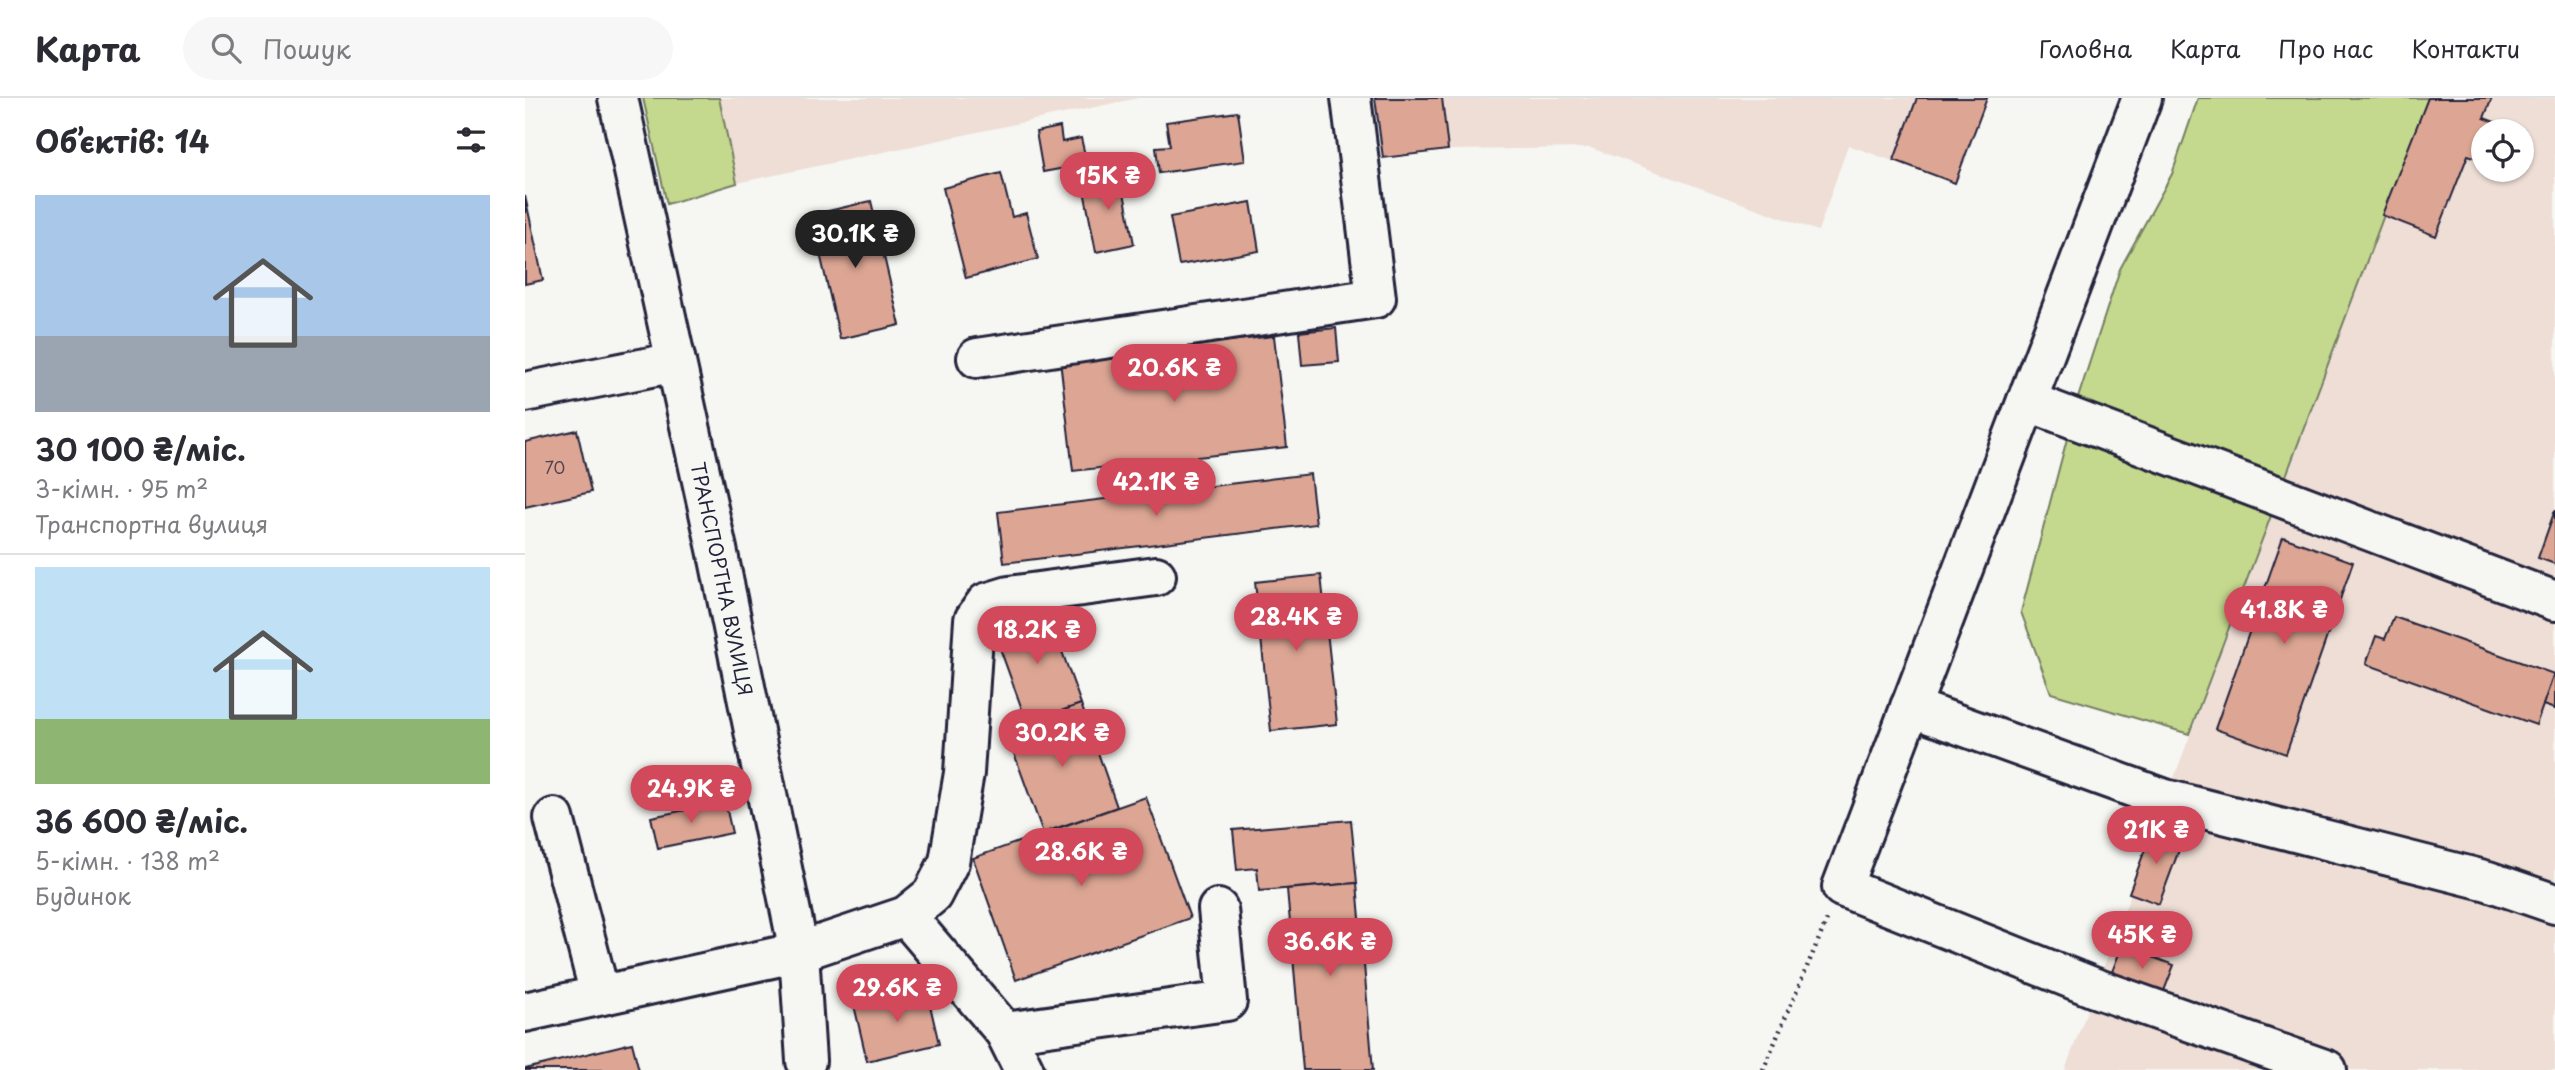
<!DOCTYPE html>
<html lang="uk">
<meta charset="utf-8">
<style>
:root{--surface:#fff;--page:#f7f7f7;--text:#2b2b33;--muted:#7c7c81;--line:#e1e1e2;--accent:#d1495b}
body{margin:0;font-family:"Playpen Sans",sans-serif;background:var(--page);color:var(--text);height:100vh;display:flex;flex-direction:column;font-size:26px;white-space:nowrap}
*{box-sizing:border-box;margin:0}
p{font-size:23px;color:var(--muted)}
.icon{flex:none;width:38px;height:38px;fill:none;stroke:currentColor;stroke-width:2;stroke-linecap:round;stroke-linejoin:round}
.map{position:relative;flex:1;overflow:hidden}
.panel{display:flex;flex-direction:column;background:var(--surface);width:525px}
.panel>*{flex:none}
.tools{position:absolute;left:1946px;top:21px;display:grid;gap:14px}
.tools a{display:grid;place-items:center;width:63px;height:63px;border-radius:50%;background:var(--surface);box-shadow:0 2px 5px #0004;font-size:35px}
.price{position:absolute;translate:-50% -60px;padding:0 16px;border-radius:24px;background:var(--accent);color:#fff;font-size:23px;line-height:46px;filter:drop-shadow(0 2px 4px #0008)}
.price::after{content:'';position:absolute;left:50%;top:42px;width:21px;height:16px;margin-left:-10px;background:inherit;clip-path:polygon(0 0,100% 0,50% 100%)}
.price.current{background:#222;color:#fff}
ul{padding:0;list-style:none}
li{display:grid;align-content:center;gap:14px;height:371px;padding:0 35px}
li+li{border-top:2px solid var(--line)}
li span{display:grid;place-items:center;height:217px;border-radius:0px;color:#555}
li>.icon{margin-inline-start:auto}
span .icon{width:126px;height:126px;fill:#fffc;stroke-width:1}
li b{font-size:30px}
h2{display:flex;justify-content:space-between;align-items:center;height:84px;padding:0 35px;font-size:30px}
header{display:flex;align-items:center;gap:42px;box-sizing:border-box;height:98px;padding:0 35px;background:var(--surface);border-bottom:2px solid var(--line)}
header strong{font-size:33px}
nav{display:flex;gap:38px;margin-inline-start:auto;font-size:24px}
.search{width:490px;height:63px;background:var(--page);display:flex;align-items:center;gap:18px;box-sizing:border-box;padding:0 24px;border-radius:38px;color:var(--muted);font-size:26px}
main{display:flex;flex:1;min-height:0}
.map>svg:first-child{display:block}
.built{fill:#eeded6;fill-rule:evenodd}
.green{fill:#c5d98e;stroke:#747e64;stroke-width:2}
.building{fill:#dda694;stroke:#22223b;stroke-width:2}
.lines{fill:none;stroke-linecap:round;stroke-linejoin:round}
.minor-casing{stroke:#22223b;stroke-width:44}
.path{stroke:#22223b;stroke-width:4.5;stroke-dasharray:2 5;stroke-linecap:butt}
.minor{stroke:#f6f6f2;stroke-width:38}
.labels{text-anchor:middle;dominant-baseline:central;stroke-width:5;stroke-linejoin:round;paint-order:stroke}
.number-label{font-size:16px;fill:#514351}
.street-label{font-size:19px;fill:#22223b;stroke:#f6f6f2}
</style>
<header>
<strong>Карта</strong>
<div class="search"><svg class="icon" aria-label="search" viewBox="0 0 24 24"><circle cx="10" cy="10" r="6"/><path d="M15 15l6 6"/></svg>Пошук</div>
<nav><a>Головна</a><a>Карта</a><a>Про нас</a><a>Контакти</a></nav>
</header>
<main>
<section class="panel">
<h2>Об’єктів: 14<svg class="icon" aria-label="filters" viewBox="0 0 24 24"><path d="M4 7h16M4 17h16"/><circle cx="9" cy="7" r="2"/><circle cx="15" cy="17" r="2"/></svg></h2>
<ul>
<li><span style="background:linear-gradient(#a9c7e8 65%,#9aa5b1 0)"><svg class="icon" aria-label="home" viewBox="0 0 24 24"><path d="M3 11l9-7 9 7M6 9v11h12V9"/></svg></span><div><b>30 100 ₴/міс.</b><p>3-кімн. · 95 m²</p><p>Транспортна вулиця</p></div></li>
<li><span style="background:linear-gradient(#bfe0f5 70%,#8fb573 0)"><svg class="icon" aria-label="home" viewBox="0 0 24 24"><path d="M3 11l9-7 9 7M6 9v11h12V9"/></svg></span><div><b>36 600 ₴/міс.</b><p>5-кімн. · 138 m²</p><p>Будинок</p></div></li>
</ul>
</section>
<div class="map">
<svg width="2030" height="972" viewBox="0 0 2030 972">
<rect width="100%" height="100%" fill="#f6f6f2"/>
<filter id="ink" filterUnits="userSpaceOnUse"><feTurbulence type="fractalNoise" baseFrequency=".0143" numOctaves="2"/><feDisplacementMap in="SourceGraphic" scale="14" xChannelSelector="R" yChannelSelector="G"/><feConvolveMatrix kernelMatrix="1 2 1 2 8 2 1 2 1" color-interpolation-filters="sRGB"/></filter>
<g filter="url(#ink)">
<g class="built">
<polygon points="194,0 613,0 212,85"/>
<polygon points="850,0 1462,0 1430,85 1323,47 1293,133 1066,50 923,52 858,60"/>
<path d="M1903,0H2030V972H1540ZM1958,33H1997V72H1958Z"/>
</g>
<g class="green">
<polygon points="118,0 194,0 212,85 142,106"/>
<polygon points="1673,0 1903,0 1664,636 1526,595 1496,514 1552,303 1595,171 1647,76"/>
</g>
<g class="building">
<polygon points="850,0 917,0 923,52 858,60"/>
<polygon points="1392,0 1462,0 1430,85 1369,62"/>
<polygon points="1903,0 1967,0 1959,20 1986,30 1985,33 1958,33 1958,62 1943,57 1911,138 1857,117"/>
<polygon points="713,14 720,63 634,75 631,49 645,48 641,24"/>
<polygon points="535,29 537,44 556,40 562,66 518,74 511,34"/>
<polygon points="595,74 609,146 571,154 557,82"/>
<polygon points="476,75 487,119 501,115 513,161 441,180 418,90"/>
<polygon points="0,98 18,182 0,186"/>
<polygon points="346,103 375,227 315,241 286,117"/>
<polygon points="726,104 734,153 654,167 645,119"/>
<polygon points="811,230 814,264 777,267 774,234"/>
<polygon points="749,238 762,349 548,373 535,262"/>
<polygon points="52,332 66,394 0,409 0,344"/>
<polygon points="785,376 791,426 479,465 473,414"/>
<polygon points="2030,412 2030,466 2013,460"/>
<polygon points="1758,439 1828,464 1761,656 1690,631"/>
<polygon points="796,477 812,626 746,633 730,484"/>
<polygon points="522,512 556,606 502,625 468,531"/>
<polygon points="1869,519 2029,576 2011,627 1841,566 1851,538 1860,541"/>
<polygon points="2029,576 2030,577 2030,611 2018,607"/>
<polygon points="556,606 592,709 518,735 481,633"/>
<polygon points="621,699 665,820 491,882 448,760"/>
<polygon points="200,704 207,735 133,750 126,719"/>
<polygon points="826,722 832,785 734,793 732,770 712,772 708,732"/>
<polygon points="1628,730 1658,741 1634,806 1604,795"/>
<polygon points="832,785 848,972 778,972 762,791"/>
<polygon points="1597,848 1649,867 1637,898 1585,879"/>
<polygon points="401,890 414,946 342,963 329,907"/>
<polygon points="107,945 114,972 0,972 0,971"/>
</g>
<g class="lines">
<g class="minor-casing">
<g id="minor">
<path id="s1" d="M93,0L192,451L274,854L281,963"/>
<polyline points="1617,0 1317,789 1570,890 1802,972"/>
<polyline points="452,260 851,200 826,0"/>
<polyline points="0,294 151,264"/>
<polyline points="1502,303 2030,503"/>
<polyline points="1385,609 1640,701 1963,783 2030,806"/>
<polyline points="29,720 75,897"/>
<polyline points="381,818 480,934 499,972"/>
<polyline points="0,914 274,854 381,818 407,797 424,764 439,675 449,522 461,505 484,498 631,478"/>
<polyline points="480,934 702,903 693,811"/>
</g>
</g>
<polyline class="path" points="1238,972 1302,822"/>
<use href="#minor" class="minor"/>
</g>
</g>
<g class="labels">
<g class="number-label">
<text x="30" y="369">70</text>
</g>
<g class="street-label">
<text stroke="none"><textPath href="#s1" startOffset="492">ТРАНСПОРТНА ВУЛИЦЯ</textPath></text>
</g>
</g>
</svg>
<div class="tools">
<a><svg class="icon" aria-label="locate" viewBox="0 0 24 24"><circle cx="12" cy="12" r="6"/><path d="M12 2v4M12 18v4M2 12h4M18 12h4"/></svg></a>
</div>
<b class="price" style="left:583px;top:114px">15K ₴</b>
<b class="price current" style="left:330px;top:172px">30.1K ₴</b>
<b class="price" style="left:649px;top:306px">20.6K ₴</b>
<b class="price" style="left:631px;top:420px">42.1K ₴</b>
<b class="price" style="left:1759px;top:548px">41.8K ₴</b>
<b class="price" style="left:771px;top:555px">28.4K ₴</b>
<b class="price" style="left:512px;top:568px">18.2K ₴</b>
<b class="price" style="left:537px;top:671px">30.2K ₴</b>
<b class="price" style="left:166px;top:727px">24.9K ₴</b>
<b class="price" style="left:1631px;top:768px">21K ₴</b>
<b class="price" style="left:556px;top:790px">28.6K ₴</b>
<b class="price" style="left:1617px;top:873px">45K ₴</b>
<b class="price" style="left:805px;top:880px">36.6K ₴</b>
<b class="price" style="left:372px;top:926px">29.6K ₴</b>
</div>
</main>
